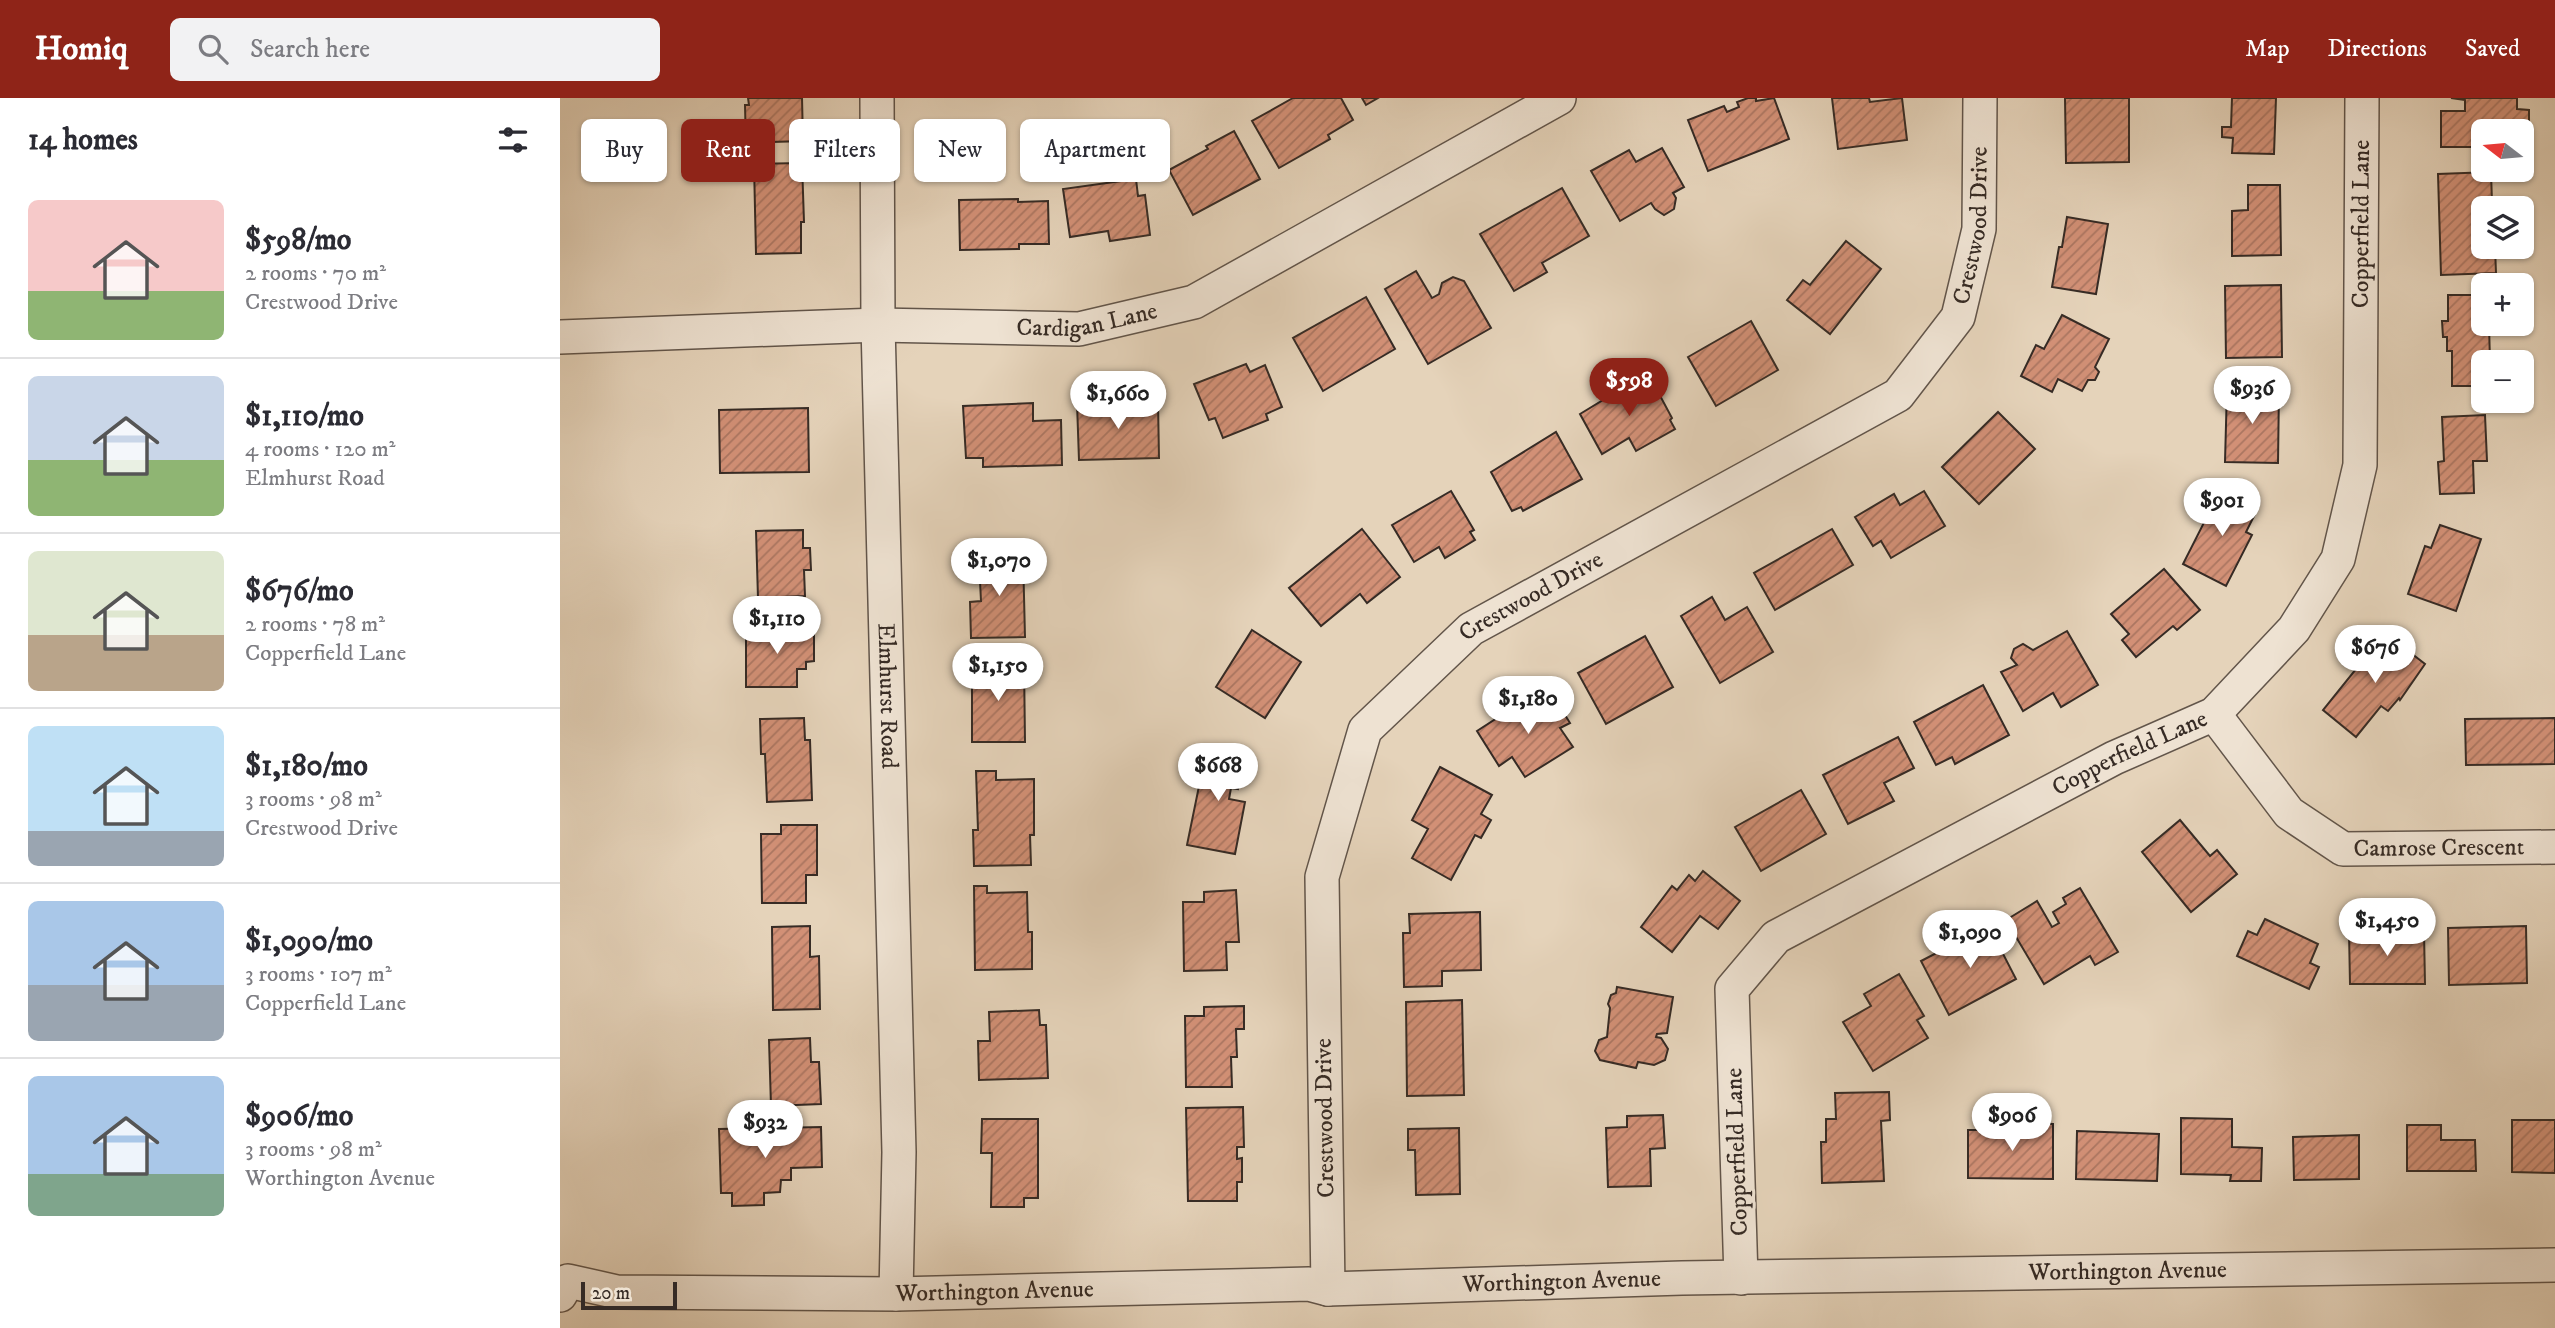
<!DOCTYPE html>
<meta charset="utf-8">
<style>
:root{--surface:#fff;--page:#f2f2f3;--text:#2b2b33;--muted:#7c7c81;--line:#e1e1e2;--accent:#8f2418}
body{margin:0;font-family:"IM FELL DW Pica",serif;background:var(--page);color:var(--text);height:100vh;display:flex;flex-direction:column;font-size:26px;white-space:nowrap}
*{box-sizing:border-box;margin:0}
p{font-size:23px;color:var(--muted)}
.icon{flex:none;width:38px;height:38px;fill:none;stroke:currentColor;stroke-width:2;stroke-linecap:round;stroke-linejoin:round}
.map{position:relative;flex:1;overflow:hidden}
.drawer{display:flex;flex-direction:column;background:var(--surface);width:560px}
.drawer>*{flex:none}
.top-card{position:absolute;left:21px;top:21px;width:665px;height:63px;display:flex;gap:14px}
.needle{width:46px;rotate:286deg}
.tools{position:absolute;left:1911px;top:21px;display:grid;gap:14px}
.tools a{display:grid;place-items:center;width:63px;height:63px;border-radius:10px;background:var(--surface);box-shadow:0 2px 5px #0004;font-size:35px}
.scale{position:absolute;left:21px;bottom:18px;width:96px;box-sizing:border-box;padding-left:7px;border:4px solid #362b25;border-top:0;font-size:19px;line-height:24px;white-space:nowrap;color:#362b25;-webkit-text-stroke:5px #eee2d2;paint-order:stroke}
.price{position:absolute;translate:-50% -60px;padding:0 16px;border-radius:24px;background:#fff;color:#222;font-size:23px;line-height:46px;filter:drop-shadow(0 2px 4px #0008)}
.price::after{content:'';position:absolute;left:50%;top:42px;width:21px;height:16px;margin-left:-10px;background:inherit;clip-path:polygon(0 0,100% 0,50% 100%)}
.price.selected{background:var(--accent);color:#fff}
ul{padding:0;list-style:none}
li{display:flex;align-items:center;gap:21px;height:175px;padding:0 28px}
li+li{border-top:2px solid var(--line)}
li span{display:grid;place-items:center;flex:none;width:196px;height:140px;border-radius:10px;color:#555}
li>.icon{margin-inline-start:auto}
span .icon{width:84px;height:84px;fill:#fffc;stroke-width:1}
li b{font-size:30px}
h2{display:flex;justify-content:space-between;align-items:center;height:84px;padding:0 28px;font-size:30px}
.chip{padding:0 24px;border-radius:10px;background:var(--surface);box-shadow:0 2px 5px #0004;font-size:24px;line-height:63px}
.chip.selected{background:var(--accent);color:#fff}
header{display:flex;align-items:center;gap:42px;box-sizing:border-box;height:98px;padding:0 35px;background:var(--accent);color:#fff}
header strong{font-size:33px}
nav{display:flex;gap:38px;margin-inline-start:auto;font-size:24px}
.search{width:490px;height:63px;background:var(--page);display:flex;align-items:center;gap:18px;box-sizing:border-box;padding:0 24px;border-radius:10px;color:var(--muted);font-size:26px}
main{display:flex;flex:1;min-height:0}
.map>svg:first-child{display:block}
.building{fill:url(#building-hatch);stroke:#362b25;stroke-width:2}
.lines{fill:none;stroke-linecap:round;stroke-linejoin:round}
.minor-casing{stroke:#62554a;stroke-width:36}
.minor{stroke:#eee2d2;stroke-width:33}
.labels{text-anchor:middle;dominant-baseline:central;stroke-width:6;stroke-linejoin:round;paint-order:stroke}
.street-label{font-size:24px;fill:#362b25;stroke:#eee2d2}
</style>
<header>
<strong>Homiq</strong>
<div class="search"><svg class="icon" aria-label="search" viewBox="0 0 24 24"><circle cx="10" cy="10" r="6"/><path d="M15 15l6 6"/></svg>Search here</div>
<nav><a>Map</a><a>Directions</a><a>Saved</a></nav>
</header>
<main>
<section class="drawer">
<h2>14 homes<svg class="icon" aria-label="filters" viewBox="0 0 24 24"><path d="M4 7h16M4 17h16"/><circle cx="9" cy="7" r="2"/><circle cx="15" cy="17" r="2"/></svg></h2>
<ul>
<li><span style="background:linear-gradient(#f6c9c9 65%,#8fb573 0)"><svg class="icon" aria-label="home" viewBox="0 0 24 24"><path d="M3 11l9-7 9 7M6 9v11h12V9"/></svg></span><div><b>$598/mo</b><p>2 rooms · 70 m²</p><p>Crestwood Drive</p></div></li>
<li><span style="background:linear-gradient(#c9d6e8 60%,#8fb573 0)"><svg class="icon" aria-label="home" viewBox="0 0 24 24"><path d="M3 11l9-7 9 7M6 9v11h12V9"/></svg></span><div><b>$1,110/mo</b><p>4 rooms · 120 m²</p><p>Elmhurst Road</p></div></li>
<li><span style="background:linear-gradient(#dfe7d0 60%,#b9a48a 0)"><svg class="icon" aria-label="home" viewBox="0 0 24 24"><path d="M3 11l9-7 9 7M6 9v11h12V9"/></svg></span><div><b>$676/mo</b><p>2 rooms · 78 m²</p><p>Copperfield Lane</p></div></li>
<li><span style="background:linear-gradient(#bfe0f5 75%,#9aa5b1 0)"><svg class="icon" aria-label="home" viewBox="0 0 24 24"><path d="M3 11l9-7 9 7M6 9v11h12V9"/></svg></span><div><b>$1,180/mo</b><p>3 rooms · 98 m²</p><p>Crestwood Drive</p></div></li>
<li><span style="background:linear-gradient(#a9c7e8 60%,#9aa5b1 0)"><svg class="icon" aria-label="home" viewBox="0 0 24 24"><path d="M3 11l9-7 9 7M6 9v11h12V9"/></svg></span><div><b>$1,090/mo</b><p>3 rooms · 107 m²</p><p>Copperfield Lane</p></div></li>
<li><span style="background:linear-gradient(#a9c7e8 70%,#7fa58c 0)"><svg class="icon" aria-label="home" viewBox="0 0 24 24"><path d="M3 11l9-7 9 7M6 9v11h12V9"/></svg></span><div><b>$906/mo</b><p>3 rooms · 98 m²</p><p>Worthington Avenue</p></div></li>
</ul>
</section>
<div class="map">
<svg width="1995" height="1230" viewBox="0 0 1995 1230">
<defs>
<pattern id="building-hatch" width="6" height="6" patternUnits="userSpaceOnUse" patternTransform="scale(1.75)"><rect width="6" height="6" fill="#d29076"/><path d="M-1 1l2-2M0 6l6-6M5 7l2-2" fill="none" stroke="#ab7661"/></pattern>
</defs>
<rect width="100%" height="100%" fill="#e5d3ba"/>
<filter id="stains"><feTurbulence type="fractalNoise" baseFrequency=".00286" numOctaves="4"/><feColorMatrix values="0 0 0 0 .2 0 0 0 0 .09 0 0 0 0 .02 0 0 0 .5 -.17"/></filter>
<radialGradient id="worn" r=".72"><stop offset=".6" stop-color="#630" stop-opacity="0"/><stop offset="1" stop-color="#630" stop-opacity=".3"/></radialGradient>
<g class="building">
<polygon points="188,0 242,0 243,43 212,44 213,49 186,50 185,7 189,7"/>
<polygon points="733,0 781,0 793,22 768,37 770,41 719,70 692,23"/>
<polygon points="802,0 818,0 806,7"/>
<polygon points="1188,0 1196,0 1196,3 1214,0 1229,41 1148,73 1128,22 1164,8 1167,14 1179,9 1177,4"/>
<polygon points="1272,0 1309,0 1310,4 1342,0 1347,42 1278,51"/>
<polygon points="1505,0 1569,0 1569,64 1506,65"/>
<polygon points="1672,0 1716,0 1714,56 1672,55 1673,40 1662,39 1662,29 1671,29"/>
<polygon points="1891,0 1957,0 1957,11 1969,12 1969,49 1962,49 1962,33 1923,33 1923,49 1881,49 1881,13 1905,13 1905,2"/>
<polygon points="674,33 700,81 633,117 609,72 648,51 646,48"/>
<polygon points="1102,50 1124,89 1113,95 1116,100 1114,111 1104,117 1095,111 1091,105 1060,123 1031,73 1069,52 1076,64"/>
<polygon points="242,65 244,124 241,124 241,155 196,156 194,66"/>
<polygon points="1931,74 1932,104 1941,104 1941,110 1923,110 1923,149 1935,149 1936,175 1881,177 1878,76"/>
<polygon points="576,81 578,98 585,97 590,137 550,143 548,133 510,139 503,91"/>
<polygon points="1688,87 1720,87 1721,157 1672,158 1672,113 1688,112"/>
<polygon points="1002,90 1029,138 982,165 987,174 954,193 920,136"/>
<polygon points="458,101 458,104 488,103 489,146 459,146 459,151 400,152 399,102"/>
<polygon points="1507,119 1548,126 1536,196 1492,189 1499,149 1502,149"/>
<polygon points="1286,143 1321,171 1270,236 1227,202 1243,182 1250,187"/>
<polygon points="856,173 872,200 879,196 882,185 893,179 904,183 931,230 868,266 825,191"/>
<polygon points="1721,187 1722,259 1666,260 1665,188"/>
<polygon points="1888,197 1923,197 1923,226 1929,226 1930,264 1923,264 1923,288 1892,288 1892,253 1887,253 1887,239 1883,239 1882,223 1888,223"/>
<polygon points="806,199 835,251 763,293 733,240"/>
<polygon points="1502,217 1549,241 1535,269 1539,274 1535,282 1528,282 1522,293 1498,281 1492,294 1461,278 1476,247 1484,251"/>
<polygon points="1191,223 1218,272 1156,308 1128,259"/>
<polygon points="686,266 690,274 705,267 722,309 706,316 708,322 663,340 655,320 649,322 634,286"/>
<polygon points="1090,279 1112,320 1110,322 1115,331 1076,353 1069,340 1042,356 1020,316 1053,296 1054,298"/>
<polygon points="1667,290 1719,291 1718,365 1665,364"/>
<polygon points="598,304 599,360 519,362 517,305"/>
<polygon points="473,305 473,323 501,322 502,367 423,369 423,360 406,360 403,308"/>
<polygon points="248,310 249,374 160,375 159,312"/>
<polygon points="1438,314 1475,351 1419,406 1382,369"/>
<polygon points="1925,317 1927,363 1913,363 1914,395 1880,396 1878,364 1884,363 1882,319"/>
<polygon points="996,334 1022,381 963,413 961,409 952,413 931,374"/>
<polygon points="1661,391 1698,410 1686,434 1692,437 1666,488 1623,466"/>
<polygon points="891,393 914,432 910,434 915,442 885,460 879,449 854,464 832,427"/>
<polygon points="1364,393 1385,428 1331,460 1321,443 1313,448 1295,419 1334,396 1340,407"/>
<polygon points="1880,427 1921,441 1896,513 1848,496 1865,448 1871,450"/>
<polygon points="802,431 840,479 807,505 800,496 761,528 729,490"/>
<polygon points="1272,431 1293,467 1215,512 1194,475"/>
<polygon points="243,432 243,450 250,450 251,472 244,472 245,498 198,500 196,433"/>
<polygon points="463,457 465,539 411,540 410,504 421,503 420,483 414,484 414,459"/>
<polygon points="1604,471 1640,512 1617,532 1613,528 1576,559 1562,542 1569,536 1551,516"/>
<polygon points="1152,499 1165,522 1187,509 1213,554 1160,585 1121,518"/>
<polygon points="186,530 254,530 254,563 246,564 246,571 237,571 237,589 186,589"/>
<polygon points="692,532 741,564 705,620 656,589"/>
<polygon points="1507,533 1538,587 1501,609 1493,595 1463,613 1441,574 1457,567 1451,560 1454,551 1463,546 1473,552"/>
<polygon points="1825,535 1865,566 1840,602 1839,600 1828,613 1821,608 1796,639 1763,612"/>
<polygon points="1085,538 1113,589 1046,626 1018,575"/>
<polygon points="464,565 465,644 412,644 412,566"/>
<polygon points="1423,587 1449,637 1395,666 1392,659 1376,667 1354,624"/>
<polygon points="992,596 1010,625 1000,630 1013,649 965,679 952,659 939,668 917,633 948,613 953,621"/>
<polygon points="244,620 245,642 250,642 252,702 207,704 205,656 201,656 200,621"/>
<polygon points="1995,620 1995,666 1906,667 1905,621"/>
<polygon points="1338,639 1354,670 1324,685 1334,703 1288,726 1263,677"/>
<polygon points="647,649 684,657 678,691 671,690 669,701 685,704 675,756 627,747"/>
<polygon points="880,669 932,697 921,716 931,722 921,740 915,737 891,782 852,760 868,731 852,722"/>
<polygon points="416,673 436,673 436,682 474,681 474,737 470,737 471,767 414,768 413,732 418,732"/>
<polygon points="1241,692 1266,736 1201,773 1175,729"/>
<polygon points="1620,722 1650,758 1657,752 1677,776 1631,814 1582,754"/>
<polygon points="221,727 257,727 257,777 246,777 246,805 202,805 201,736 221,736"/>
<polygon points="1143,773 1180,803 1158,831 1140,818 1112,854 1081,829 1112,788 1117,792 1129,777 1135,783"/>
<polygon points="414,788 427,788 427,795 467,794 468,834 472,834 472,871 415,872"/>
<polygon points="1520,790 1558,854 1535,867 1530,858 1484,886 1446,822 1477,803 1492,829 1499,825 1493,814 1506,806 1503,800"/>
<polygon points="676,792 679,844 666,844 667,872 624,873 623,804 644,804 644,794"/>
<polygon points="920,814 921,872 882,873 882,888 844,889 843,835 850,835 849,816"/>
<polygon points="1705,821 1758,846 1750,865 1759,869 1749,891 1677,858 1688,833 1697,837"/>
<polygon points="250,828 250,859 259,858 260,911 213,912 212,829"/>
<polygon points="1438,828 1449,848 1441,852 1456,881 1389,917 1361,863 1386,850 1389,854"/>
<polygon points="1966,828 1967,885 1889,887 1888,830"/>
<polygon points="1789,834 1864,834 1865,886 1790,886"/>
<polygon points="1339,876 1364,918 1357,922 1368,940 1313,973 1283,924 1311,908 1304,896"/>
<polygon points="1057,889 1113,899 1107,935 1097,936 1096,939 1101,940 1108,951 1105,962 1094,967 1078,964 1076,970 1040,962 1035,953 1039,942 1047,939 1050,910 1048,906 1051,897 1056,895"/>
<polygon points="902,902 904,997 847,998 846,904"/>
<polygon points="684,908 684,931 676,931 677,959 671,959 672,989 626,989 625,918 644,918 644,909"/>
<polygon points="479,912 480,927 486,927 488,980 419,982 418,943 430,943 429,914"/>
<polygon points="250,940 251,964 259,964 261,1006 211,1008 209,942"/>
<polygon points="1329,994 1330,1022 1321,1023 1324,1083 1262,1085 1261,1044 1266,1044 1266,1021 1276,1021 1275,995"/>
<polygon points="683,1009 684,1049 677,1049 677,1061 682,1060 682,1084 677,1084 677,1103 628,1103 626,1010"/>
<polygon points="1103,1017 1105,1050 1090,1051 1091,1088 1048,1089 1046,1030 1067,1029 1067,1018"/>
<polygon points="1621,1020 1672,1021 1672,1049 1702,1050 1701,1083 1670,1083 1671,1077 1621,1076"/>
<polygon points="422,1021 478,1021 478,1100 464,1100 464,1109 431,1109 432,1055 421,1055"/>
<polygon points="1952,1022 1995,1022 1995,1075 1952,1074"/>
<polygon points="1461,1025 1493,1026 1493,1081 1408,1080 1408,1032 1460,1032"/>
<polygon points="1847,1027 1881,1027 1881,1042 1915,1042 1916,1073 1847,1073"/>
<polygon points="261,1029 262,1069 231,1070 231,1082 221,1082 220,1094 204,1095 204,1107 172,1108 172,1095 161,1095 159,1031"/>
<polygon points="899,1030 900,1096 856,1097 855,1052 848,1052 848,1031"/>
<polygon points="1517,1033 1599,1036 1597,1083 1516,1081"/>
<polygon points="1799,1037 1799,1081 1734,1082 1733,1039"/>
</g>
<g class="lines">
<g class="minor-casing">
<g id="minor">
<path id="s1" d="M317,0L318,227L339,1054L336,1196"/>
<path id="s2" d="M0,239L318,227L519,231L634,204L999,0"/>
<path id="s3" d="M1654,616L1729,715L1783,751L1995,749"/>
<path id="s4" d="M1181,1180L1172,891L1216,839L1554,660L1654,616L1734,531L1778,461L1800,367L1802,0"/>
<path id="s5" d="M768,1191L762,779L805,632L911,531L1338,297L1398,219L1419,131L1420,0"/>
<path id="s6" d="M0,1197L8,1183L57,1194L336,1196L749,1186L768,1191L1122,1180L1995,1167"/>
</g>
</g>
<use href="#minor" class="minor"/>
</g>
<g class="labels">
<g class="street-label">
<text stroke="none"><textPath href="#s4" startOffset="1386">Copperfield Lane</textPath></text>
<text stroke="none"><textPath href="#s5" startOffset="1390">Crestwood Drive</textPath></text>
<text stroke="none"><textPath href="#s2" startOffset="528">Cardigan Lane</textPath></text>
<text stroke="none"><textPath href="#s5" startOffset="780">Crestwood Drive</textPath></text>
<text stroke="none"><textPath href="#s1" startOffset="598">Elmhurst Road</textPath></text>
<text stroke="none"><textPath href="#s4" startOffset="756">Copperfield Lane</textPath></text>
<text stroke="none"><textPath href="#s3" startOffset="285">Camrose Crescent</textPath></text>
<text transform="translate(765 1020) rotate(-91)">Crestwood Drive</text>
<text transform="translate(1177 1054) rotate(-92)">Copperfield Lane</text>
<text stroke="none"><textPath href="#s6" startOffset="1578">Worthington Avenue</textPath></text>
<text stroke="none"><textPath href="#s6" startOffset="1012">Worthington Avenue</textPath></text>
<text stroke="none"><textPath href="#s6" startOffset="444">Worthington Avenue</textPath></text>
</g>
</g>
<rect width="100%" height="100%" filter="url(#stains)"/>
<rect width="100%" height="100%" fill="url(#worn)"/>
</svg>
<div class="tools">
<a><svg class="needle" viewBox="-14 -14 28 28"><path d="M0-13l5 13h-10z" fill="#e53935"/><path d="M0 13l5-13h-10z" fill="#7c7c81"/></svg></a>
<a><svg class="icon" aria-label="layers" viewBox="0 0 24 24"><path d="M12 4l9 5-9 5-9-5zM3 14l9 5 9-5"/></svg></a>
<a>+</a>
<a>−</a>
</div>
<div class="scale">20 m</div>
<b class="price selected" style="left:1069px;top:320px">$598</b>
<b class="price" style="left:1692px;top:328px">$936</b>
<b class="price" style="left:558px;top:333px">$1,660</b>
<b class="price" style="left:1662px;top:440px">$901</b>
<b class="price" style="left:439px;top:500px">$1,070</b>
<b class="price" style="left:217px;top:558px">$1,110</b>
<b class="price" style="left:1815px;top:587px">$676</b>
<b class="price" style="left:438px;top:605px">$1,150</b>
<b class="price" style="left:968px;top:638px">$1,180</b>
<b class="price" style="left:658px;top:705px">$668</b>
<b class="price" style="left:1827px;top:860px">$1,450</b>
<b class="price" style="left:1410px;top:872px">$1,090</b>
<b class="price" style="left:1452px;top:1055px">$906</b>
<b class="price" style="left:205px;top:1062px">$932</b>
<div class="top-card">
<a class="chip">Buy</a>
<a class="chip selected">Rent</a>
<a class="chip">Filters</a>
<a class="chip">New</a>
<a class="chip">Apartment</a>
</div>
</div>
</main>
